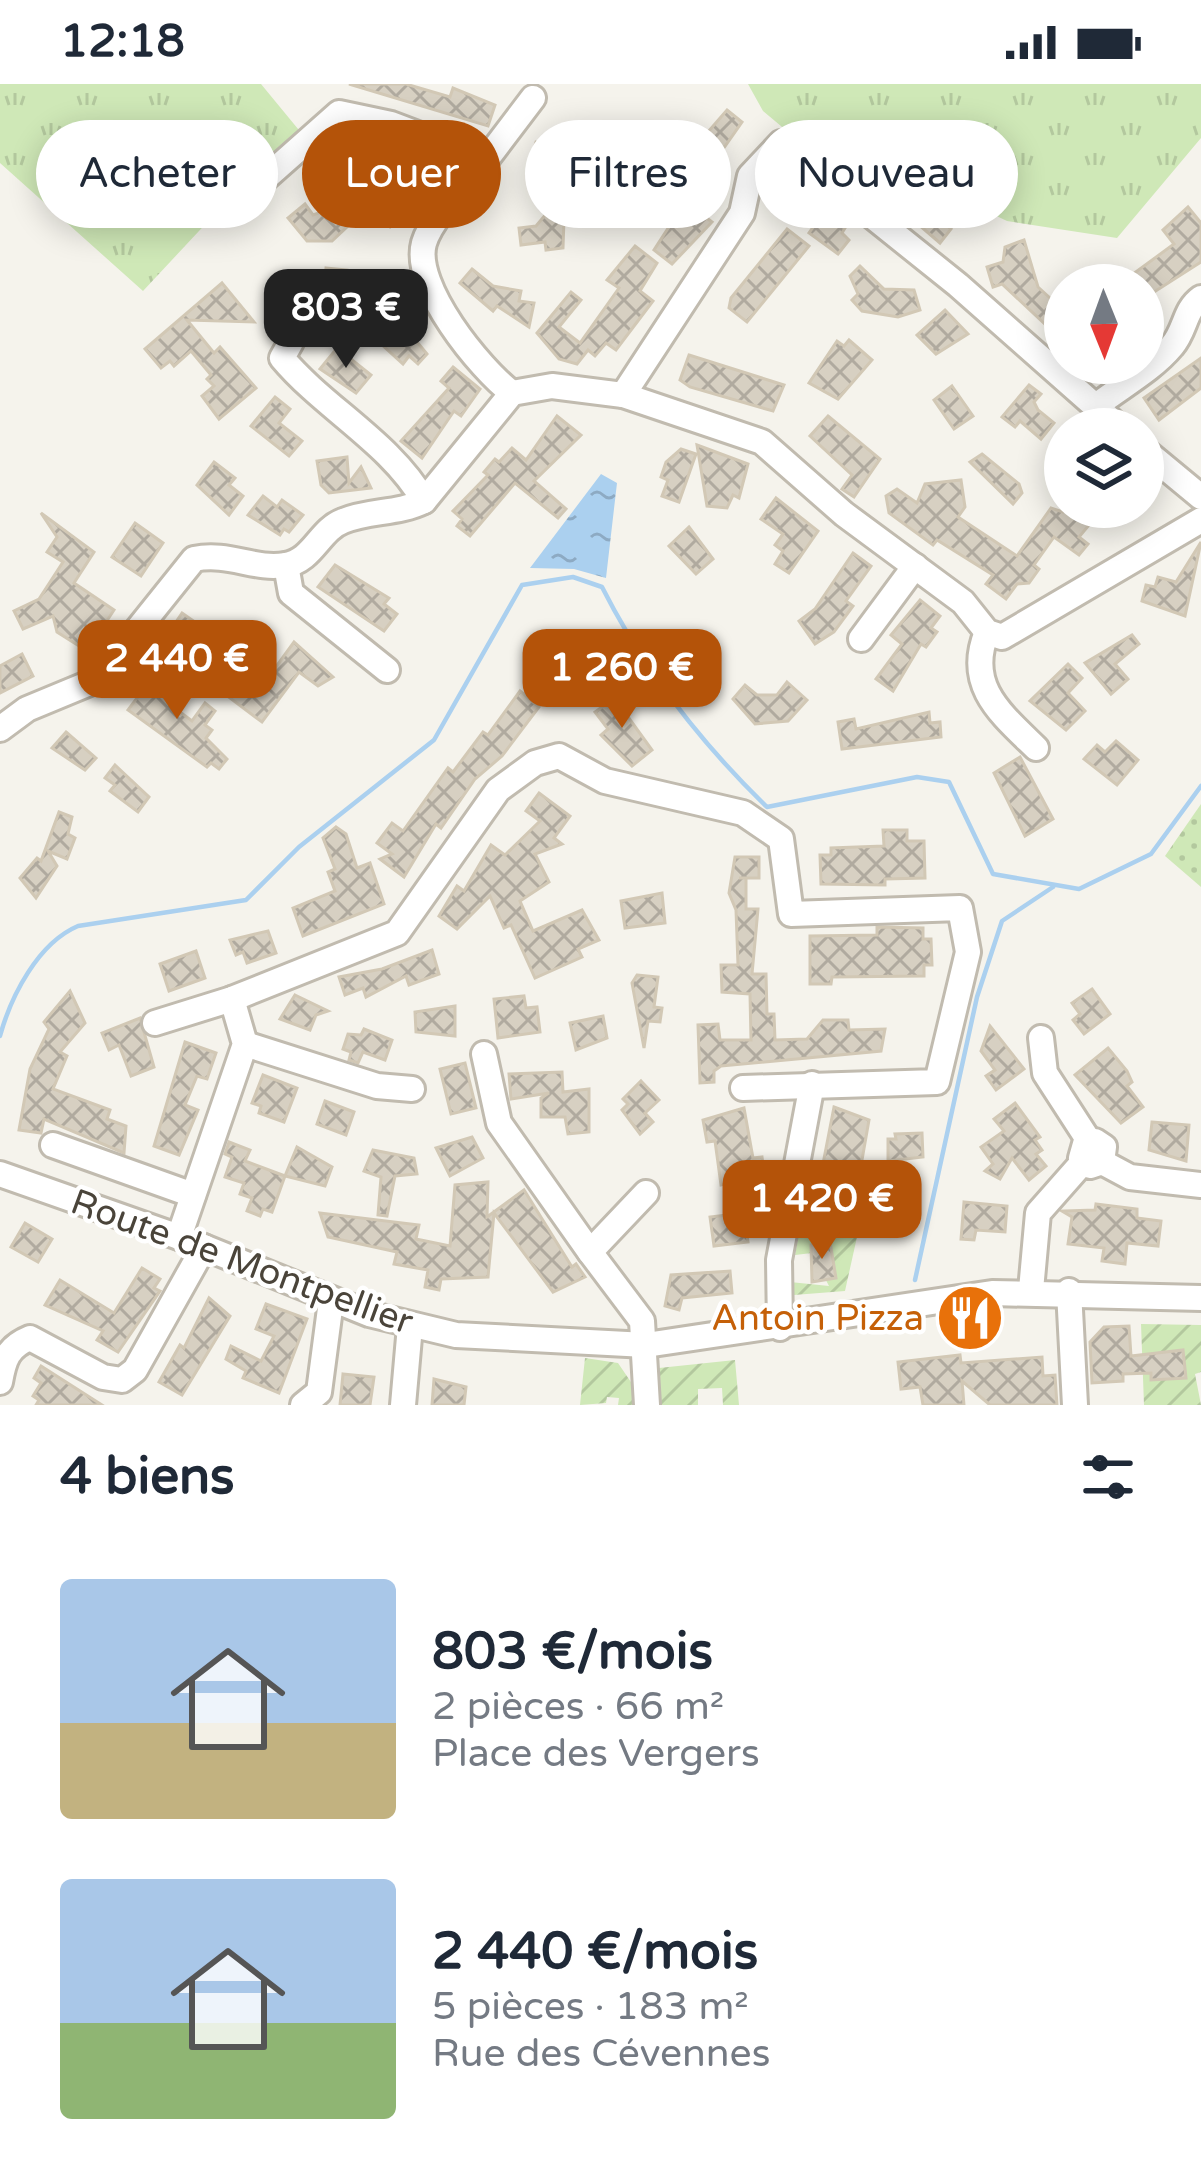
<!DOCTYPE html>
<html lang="fr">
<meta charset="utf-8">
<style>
:root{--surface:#fff;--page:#f2f2f3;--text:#1f2937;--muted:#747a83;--accent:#b45309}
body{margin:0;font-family:"Varela Round",sans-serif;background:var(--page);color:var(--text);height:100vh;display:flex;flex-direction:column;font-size:45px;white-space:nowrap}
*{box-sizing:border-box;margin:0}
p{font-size:39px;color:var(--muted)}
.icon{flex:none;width:66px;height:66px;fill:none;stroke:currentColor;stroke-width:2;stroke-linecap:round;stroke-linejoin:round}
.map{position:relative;height:1321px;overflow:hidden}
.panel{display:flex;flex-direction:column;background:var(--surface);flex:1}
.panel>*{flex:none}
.guide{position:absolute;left:36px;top:36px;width:1131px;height:108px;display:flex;gap:24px}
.needle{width:78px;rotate:179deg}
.fabs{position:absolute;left:1044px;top:180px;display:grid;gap:24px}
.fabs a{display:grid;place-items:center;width:120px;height:120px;border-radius:50%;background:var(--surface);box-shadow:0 6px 30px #0003;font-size:60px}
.price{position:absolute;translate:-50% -102px;padding:0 27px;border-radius:24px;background:var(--accent);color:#fff;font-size:39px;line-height:78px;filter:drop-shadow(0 3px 6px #0008)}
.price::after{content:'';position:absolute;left:50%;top:72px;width:36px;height:27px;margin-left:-18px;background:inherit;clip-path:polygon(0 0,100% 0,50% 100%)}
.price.active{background:#222;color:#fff}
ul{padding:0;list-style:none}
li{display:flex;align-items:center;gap:36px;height:300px;padding:0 60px}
li span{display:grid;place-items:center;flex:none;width:336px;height:240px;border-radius:12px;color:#555}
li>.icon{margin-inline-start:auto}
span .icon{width:144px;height:144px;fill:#fffc;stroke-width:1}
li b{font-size:51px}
h2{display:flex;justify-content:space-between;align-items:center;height:144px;padding:0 60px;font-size:51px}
.tag{padding:0 42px;border-radius:54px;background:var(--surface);box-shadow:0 6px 30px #0003;font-size:42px;line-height:108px}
.tag.active{background:var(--accent);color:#fff}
.status{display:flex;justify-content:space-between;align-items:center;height:84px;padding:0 60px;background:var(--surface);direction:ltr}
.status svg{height:33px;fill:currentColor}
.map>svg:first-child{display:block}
.grass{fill:url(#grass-tufts)}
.park{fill:url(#park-dots)}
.garden{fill:url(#garden-furrows)}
.water{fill:url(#water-ripples)}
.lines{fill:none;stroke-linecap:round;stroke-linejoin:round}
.stream{stroke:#abd0ef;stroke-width:4.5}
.building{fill:url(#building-cross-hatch);stroke:#d2c8b5;stroke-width:3}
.minor-casing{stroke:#c1bbaf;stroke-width:30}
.minor{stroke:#fff;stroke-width:24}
.labels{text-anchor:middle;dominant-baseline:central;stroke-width:9;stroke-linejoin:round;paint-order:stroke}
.street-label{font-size:36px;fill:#4a443a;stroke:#fff}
.food-label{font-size:36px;fill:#c56008;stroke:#fff;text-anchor:end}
</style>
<div class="status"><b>12:18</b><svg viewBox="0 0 49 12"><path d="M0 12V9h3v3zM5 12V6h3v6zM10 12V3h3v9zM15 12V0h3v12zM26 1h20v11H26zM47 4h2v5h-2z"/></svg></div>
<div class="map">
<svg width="1201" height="1321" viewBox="0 0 1201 1321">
<defs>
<pattern id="grass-tufts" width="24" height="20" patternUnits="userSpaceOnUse" patternTransform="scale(3)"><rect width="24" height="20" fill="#cfe8b7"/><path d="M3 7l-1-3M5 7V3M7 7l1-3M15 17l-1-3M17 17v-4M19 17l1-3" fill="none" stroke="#b3c89e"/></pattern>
<pattern id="park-dots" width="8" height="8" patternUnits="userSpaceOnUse" patternTransform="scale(3)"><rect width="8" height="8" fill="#cfe8b7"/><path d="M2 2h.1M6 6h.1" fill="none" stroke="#b3c89e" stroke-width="1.8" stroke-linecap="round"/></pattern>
<pattern id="garden-furrows" width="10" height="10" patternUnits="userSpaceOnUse" patternTransform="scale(3)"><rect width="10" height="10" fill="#cfe8b7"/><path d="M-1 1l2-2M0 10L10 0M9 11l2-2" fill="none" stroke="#b3c89e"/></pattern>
<pattern id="water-ripples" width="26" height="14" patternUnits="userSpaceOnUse" patternTransform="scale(3)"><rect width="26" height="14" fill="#abd0ef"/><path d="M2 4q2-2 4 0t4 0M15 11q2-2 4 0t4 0" fill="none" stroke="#8daac3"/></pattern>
<pattern id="building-cross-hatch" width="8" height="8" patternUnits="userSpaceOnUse" patternTransform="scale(3)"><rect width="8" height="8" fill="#d7d0c2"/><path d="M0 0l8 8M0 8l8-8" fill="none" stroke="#b0aa9f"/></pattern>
</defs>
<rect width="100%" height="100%" fill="#f5f3ec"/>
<g class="grass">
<polygon points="0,0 261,0 303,51 227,117 143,207 0,79"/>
<polygon points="748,0 1201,0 1201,54 1117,154 1007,137 875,74 855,104 763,27"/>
</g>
<polygon class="park" points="1201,720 1201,803 1165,772"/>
<g class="garden">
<polygon points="877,1079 901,1131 861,1135 845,1207 794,1211 790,1198 829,1202 812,1169 795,1171 799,1149 811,1147 815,1132 802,1132 810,1085"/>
<polygon points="1141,1240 1201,1241 1201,1288 1195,1290 1201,1321 1144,1321"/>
<polygon points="585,1274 618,1279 635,1304 636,1321 618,1321 619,1314 607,1313 606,1319 580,1321"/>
<polygon points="735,1276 739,1321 723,1321 722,1304 698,1305 698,1321 657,1321 659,1284"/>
</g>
<polygon class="water" points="601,390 617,399 606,494 574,485 530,484"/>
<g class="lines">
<g class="stream">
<path d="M0,952C11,912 38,859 78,842L246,816L299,763L434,656L522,501L573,493L602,503C644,586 700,658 767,723L917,693L949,698L993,790L1079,805L1151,770L1201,702"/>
<polyline points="915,1196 977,913 1002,837 1053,803"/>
</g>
</g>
<g class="building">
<polygon points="349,0 406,0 450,13 453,4 495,21 488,42"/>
<polygon points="727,26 742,38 686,118 712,138 672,180 654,166 674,135 645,113 675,75 681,79"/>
<polygon points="577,42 592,58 577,72 567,100 545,93 550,78 532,71 536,58 553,63"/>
<polygon points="349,70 418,109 390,143 378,133 383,127 371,117 376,112 340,82"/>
<polygon points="908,108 951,145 940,159 897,122"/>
<polygon points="305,120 313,131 336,123 350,140 332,157 307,157 288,134"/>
<polygon points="1188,123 1201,139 1201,178 1143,215 1143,201 1118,201 1174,160 1163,146"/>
<polygon points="551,124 564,135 563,164 546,166 545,158 521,161 519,144 536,142"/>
<polygon points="831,133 845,144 842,149 849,156 838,170 809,149 819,135 825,140"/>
<polygon points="787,145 809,162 747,238 729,224 731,214"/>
<polygon points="1024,156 1038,203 1061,224 1046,241 1002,200 993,203 987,183 1003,178 1005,163"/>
<polygon points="635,162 657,179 640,207 653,217 616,266 606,259 595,272 588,266 577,280 559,275 537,249 571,208 581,216 559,243 580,259 619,204 607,196"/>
<polygon points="860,182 884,205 914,206 920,226 898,233 862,227 852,216 858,210 850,192"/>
<polygon points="326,184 347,186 342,233 323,211"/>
<polygon points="472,185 493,202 521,207 519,217 534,219 529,243 497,222 493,227 460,199"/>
<polygon points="222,199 254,238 187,236 214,269 220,263 256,304 219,335 202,312 214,302 207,295 211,291 191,267 174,282 170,277 161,284 145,265"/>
<polygon points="945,226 968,250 936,270 917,251"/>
<polygon points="398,235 427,270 418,280 409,272 403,280 379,258"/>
<polygon points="849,256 872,276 838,315 809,299 837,257 844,262"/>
<polygon points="337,264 371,291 356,309 320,285"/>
<polygon points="689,271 784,301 773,327 690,303 680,296"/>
<polygon points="1201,274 1201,304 1159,336 1144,314"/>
<polygon points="453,283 480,305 461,332 454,327 422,374 401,357 449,304 441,297"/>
<polygon points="1029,301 1041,310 1034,318 1038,326 1054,339 1041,355 1020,337 1015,343 1002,333"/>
<polygon points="952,302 973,332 954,345 934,316"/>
<polygon points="275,313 290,325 279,339 302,357 289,372 251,342"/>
<polygon points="557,332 581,351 534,397 566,425 558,434 515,399 470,452 457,442 462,435 453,427 488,391 484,388 495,375 499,378 512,364 526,376"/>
<polygon points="828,332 880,375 854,413 842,405 852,391 810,352"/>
<polygon points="697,361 748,380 739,414 733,411 727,424 707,422"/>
<polygon points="681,365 696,370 679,418 662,412 668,396 661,393 666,378"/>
<polygon points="982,370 1019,400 1022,409 1013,420 970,378"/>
<polygon points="347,373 349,399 361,383 371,404 329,409 321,401 317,377"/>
<polygon points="214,378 235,394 229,401 243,412 229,431 197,401"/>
<polygon points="961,396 965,423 958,433 1017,472 1051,424 1063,428 1067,423 1104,423 1079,453 1088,460 1079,471 1054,453 1034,481 1039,485 1029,499 1017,500 1006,515 986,500 993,491 937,456 933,461 889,429 886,412 897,405 917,419 925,400"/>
<polygon points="263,412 277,423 282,416 303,431 289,448 284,445 280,451 248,431"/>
<polygon points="776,414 818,447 789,489 775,480 783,467 775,461 783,450 761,435"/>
<polygon points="41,429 94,468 74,499 114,526 87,567 57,548 53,532 23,545 14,527 39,515 63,478 47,468 57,453"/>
<polygon points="135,439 163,459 141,492 112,473"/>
<polygon points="689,443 713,475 696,490 669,462"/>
<polygon points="1201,458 1185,532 1142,517 1146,501 1155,503 1158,493 1176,498"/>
<polygon points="853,469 871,482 846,517 853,522 834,548 815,560 799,537 815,525"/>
<polygon points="335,481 389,514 384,520 397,530 384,547 318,503"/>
<polygon points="920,516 940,532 931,544 937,548 926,563 921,560 893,607 876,595 902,560 891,551"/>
<polygon points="182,529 209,548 199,563 192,558 181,573 174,568 170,575 157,566"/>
<polygon points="1132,551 1139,560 1115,580 1128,595 1111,610 1085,579"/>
<polygon points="532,552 590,555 588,577 531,573"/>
<polygon points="260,557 265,598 294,558 333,593 318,602 299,588 262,638 222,608"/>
<polygon points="22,570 33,592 0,609 0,582"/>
<polygon points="1068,580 1082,594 1068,609 1085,627 1066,646 1030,617"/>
<polygon points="155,590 177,606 168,619 192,637 205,619 215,627 205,641 212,646 206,654 227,675 219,685 211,679 207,683 128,626"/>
<polygon points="787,598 807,616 788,637 755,640 733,615 745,601 757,611 777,611"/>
<polygon points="520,607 539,623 502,672 475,695 441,744 436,740 404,793 380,775 392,770 377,759 392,739 403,747 448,684 453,688 483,648 488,651"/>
<polygon points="610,608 652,666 632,682 601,651 608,645 595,628 602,623 597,618"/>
<polygon points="929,628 930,639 940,638 941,653 842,665 838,638 854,635 856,645"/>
<polygon points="66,648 96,674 85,686 52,664"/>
<polygon points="1116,657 1138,676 1117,701 1084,675 1097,661 1105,668"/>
<polygon points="1020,673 1053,735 1025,752 994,689"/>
<polygon points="115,681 149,713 138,728 110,707 115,701 105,694"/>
<polygon points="539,709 570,732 554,754 562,760 535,770 549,798 520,817 533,847 582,826 599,856 578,865 582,873 535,894 511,841 504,844 490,812 457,845 439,832 457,802 464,807 491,761 505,771 540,737 526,727"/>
<polygon points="59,728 72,733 68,750 75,754 67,775 48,767 57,782 36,814 20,794 37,774 41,777"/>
<polygon points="336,743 346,750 357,784 370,779 384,820 303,852 293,824 335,807 328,788 335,785 323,754"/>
<polygon points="883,746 907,746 907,757 924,757 925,794 885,795 885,801 821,800 820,771 831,771 831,764 884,762"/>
<polygon points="735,773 759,773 759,794 739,794 746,794 746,825 758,825 752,890 766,890 767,930 774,930 775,956 807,955 823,936 848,936 849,946 885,945 881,967 721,982 714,987 714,998 700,999 698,941 718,940 720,956 751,956 750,910 722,908 721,881 738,881 736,826 729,809"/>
<polygon points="662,809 665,839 625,844 621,817"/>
<polygon points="877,843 923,844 923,855 931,855 932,881 924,881 924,892 832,893 831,900 810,900 810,852 877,851"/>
<polygon points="268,847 276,869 247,879 243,868 236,871 230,856"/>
<polygon points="432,866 439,890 409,901 406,892 366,913 363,904 345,911 339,893 382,885"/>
<polygon points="196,867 205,894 169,907 160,880"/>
<polygon points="637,891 658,893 654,923 662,924 660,938 648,937 644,964 632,899"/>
<polygon points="1092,905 1110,930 1084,950 1073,936 1080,930 1072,919"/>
<polygon points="70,907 85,939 60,968 67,972 53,1005 110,1026 107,1035 126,1042 124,1069 44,1035 41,1049 19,1046 30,985 49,945 44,938"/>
<polygon points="295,911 328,927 316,931 310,946 280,935"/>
<polygon points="524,912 526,924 537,923 540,948 498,954 494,915"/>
<polygon points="455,922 455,952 416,948 415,928"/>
<polygon points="603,932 607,954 576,966 570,939"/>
<polygon points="140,934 154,983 131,992 119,961 109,966 102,949"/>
<polygon points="990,942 1024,985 996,1006 986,992 995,986 981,967"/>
<polygon points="364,945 392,956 385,976 363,968 358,979 349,976 351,968 343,965 348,950 361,951"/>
<polygon points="185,958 216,969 207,995 197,992 185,1021 198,1026 179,1071 154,1062"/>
<polygon points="1108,964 1127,987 1132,998 1127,1002 1143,1023 1121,1039 1075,991"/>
<polygon points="465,979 476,1024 451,1030 440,985"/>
<polygon points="562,988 563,1008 589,1005 589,1048 568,1050 565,1033 541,1033 541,1014 549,1009 511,1015 509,990"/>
<polygon points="263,991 297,1004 284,1038 259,1029 261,1022 252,1019"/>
<polygon points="641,997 659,1016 645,1029 653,1038 640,1050 622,1026 628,1020 623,1015"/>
<polygon points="325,1017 354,1028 346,1051 317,1040"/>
<polygon points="1015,1019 1040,1053 1035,1056 1042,1066 1036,1070 1046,1082 1029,1096 1012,1074 1000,1095 985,1087 993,1080 981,1063 1004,1047 994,1035"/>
<polygon points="834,1023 869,1036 859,1093 871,1091 873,1120 840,1123 837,1083 822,1085"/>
<polygon points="744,1024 753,1074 762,1073 766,1104 732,1108 730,1099 721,1101 715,1057 707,1058 703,1036"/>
<polygon points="1152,1038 1189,1041 1186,1077 1149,1066"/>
<polygon points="922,1049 923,1073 888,1077 888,1055 896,1055 895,1050"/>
<polygon points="472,1053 483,1074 450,1092 436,1064"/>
<polygon points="229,1058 250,1066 245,1077 285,1092 272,1128 263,1125 260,1132 247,1127 252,1114 240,1110 244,1099 225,1093 232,1073 225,1070"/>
<polygon points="297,1063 332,1083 325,1102 285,1092"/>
<polygon points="373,1066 414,1074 417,1090 395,1092 387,1132 378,1131 381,1093 364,1087"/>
<polygon points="488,1098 487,1133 524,1106 572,1183 576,1180 585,1193 553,1208 494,1129 488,1193 441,1195 439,1206 425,1203 428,1186 394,1180 397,1168 328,1153 320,1129 419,1141 416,1155 450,1162 455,1101"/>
<polygon points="964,1118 1007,1122 1005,1148 976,1146 974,1156 961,1155"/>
<polygon points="1096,1120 1137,1125 1137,1134 1161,1137 1158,1162 1127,1159 1125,1180 1102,1177 1104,1164 1068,1160 1072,1133 1062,1127 1095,1126"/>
<polygon points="744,1129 748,1158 714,1162 710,1133"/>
<polygon points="25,1139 52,1155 38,1178 11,1163"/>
<polygon points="830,1158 836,1194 812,1198 811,1161"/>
<polygon points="142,1184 160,1195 154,1204 160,1207 118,1268 97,1256 103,1247 45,1221 60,1196 114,1229"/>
<polygon points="730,1187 732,1209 682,1214 679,1226 665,1222 671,1191"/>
<polygon points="209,1214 230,1232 182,1311 159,1298 180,1261 184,1264"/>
<polygon points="266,1220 307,1235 279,1309 243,1294 246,1287 226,1275 231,1262 261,1277 274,1252 256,1245"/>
<polygon points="1129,1242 1131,1272 1183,1266 1186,1294 1151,1296 1151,1289 1123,1290 1123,1297 1092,1299 1090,1258 1104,1243"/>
<polygon points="960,1271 961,1279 1042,1273 1043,1292 1055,1291 1057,1321 990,1321 962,1297 964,1321 923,1321 920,1303 901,1305 898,1278"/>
<polygon points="41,1282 102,1321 36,1321 39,1316 33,1312 41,1299 34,1294"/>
<polygon points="343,1290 374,1293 370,1321 340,1321"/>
<polygon points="434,1295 466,1303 464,1321 432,1321"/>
</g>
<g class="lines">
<g class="minor-casing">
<g id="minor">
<polyline points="486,76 533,14"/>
<path d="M234,122L339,29L391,40L486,76C468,99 432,132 424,159C412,202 480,285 512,309"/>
<path d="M291,258L282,274C325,325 391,359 424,417"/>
<polyline points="623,311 742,129 750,92 781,59 958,201 1121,345"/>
<path d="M1096,322C1120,303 1152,286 1172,262C1186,246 1184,226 1201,214"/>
<polyline points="1143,365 1201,413"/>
<polyline points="286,481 291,509 387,586"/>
<path d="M987,548C965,601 1000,629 1036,664"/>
<polyline points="861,555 915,482"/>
<path d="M0,645L27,625L97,596L194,475C229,468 254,486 285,481C313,477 319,446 343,437C369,426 398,430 424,417L512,309L552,302L623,311L762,358L844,430L963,518L987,548L1002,553L1201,436"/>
<polyline points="155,939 232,915 397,849 498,706 535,679 559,672 605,697 743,729 781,755 791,830 960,824 968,868 937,998 743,1004"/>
<polyline points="1041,954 1045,989 1089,1057"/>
<polyline points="245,960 377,1002 412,1005"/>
<polyline points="484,970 499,1039 590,1168"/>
<polyline points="53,1061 193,1111"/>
<polyline points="1102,1078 1104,1063 1095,1057 1085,1060 1081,1074 1090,1082 1102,1078 1130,1093 1201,1101"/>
<polyline points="0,1090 179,1153 369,1230 456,1251 646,1261 992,1209 1201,1214"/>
<polyline points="646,1109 590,1168 642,1237 647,1321"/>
<polyline points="179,1153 245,960 232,915"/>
<polyline points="1031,1206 1038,1129 1083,1078"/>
<polyline points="1069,1207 1075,1321"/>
<polyline points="780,1244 779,1176 812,1000"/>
<path d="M0,1298C4,1275 8,1263 30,1254L103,1293L122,1296L135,1286L204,1163"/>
<polyline points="303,1321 319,1308 331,1217"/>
<polyline points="403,1321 410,1242"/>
</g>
</g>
<use href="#minor" class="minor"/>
</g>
<defs>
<g id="restaurant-disc" transform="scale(3.45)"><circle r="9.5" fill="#e8710a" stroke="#fff"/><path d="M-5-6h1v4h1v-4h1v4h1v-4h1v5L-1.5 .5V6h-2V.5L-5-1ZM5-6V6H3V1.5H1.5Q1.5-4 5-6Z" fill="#fff"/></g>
</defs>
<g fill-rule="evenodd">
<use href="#restaurant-disc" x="970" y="1234"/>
</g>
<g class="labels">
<g class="street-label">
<text transform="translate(242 1178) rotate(20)">Route de Montpellier</text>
</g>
<g class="food-label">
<text x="924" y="1234">Antoin Pizza</text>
</g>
</g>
</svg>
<div class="fabs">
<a><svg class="needle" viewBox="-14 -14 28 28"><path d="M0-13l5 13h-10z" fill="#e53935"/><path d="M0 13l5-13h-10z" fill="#747a83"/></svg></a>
<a><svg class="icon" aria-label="layers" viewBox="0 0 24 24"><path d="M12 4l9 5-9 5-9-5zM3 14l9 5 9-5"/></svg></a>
</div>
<b class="price active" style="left:346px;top:287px">803 €</b>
<b class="price" style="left:177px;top:638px">2 440 €</b>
<b class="price" style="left:622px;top:647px">1 260 €</b>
<b class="price" style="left:822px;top:1178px">1 420 €</b>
<div class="guide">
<a class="tag">Acheter</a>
<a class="tag active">Louer</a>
<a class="tag">Filtres</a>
<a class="tag">Nouveau</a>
</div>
</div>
<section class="panel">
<h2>4 biens<svg class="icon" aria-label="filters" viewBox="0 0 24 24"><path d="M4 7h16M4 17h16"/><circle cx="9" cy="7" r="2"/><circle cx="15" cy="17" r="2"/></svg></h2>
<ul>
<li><span style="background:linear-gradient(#a9c7e8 60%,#c2b280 0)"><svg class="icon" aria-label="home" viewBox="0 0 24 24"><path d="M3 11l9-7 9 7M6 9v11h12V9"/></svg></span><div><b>803 €/mois</b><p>2 pièces · 66 m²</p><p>Place des Vergers</p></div></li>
<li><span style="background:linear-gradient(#a9c7e8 60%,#8fb573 0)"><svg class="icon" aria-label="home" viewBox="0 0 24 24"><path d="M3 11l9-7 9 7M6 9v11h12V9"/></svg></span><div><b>2 440 €/mois</b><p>5 pièces · 183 m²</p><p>Rue des Cévennes</p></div></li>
</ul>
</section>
